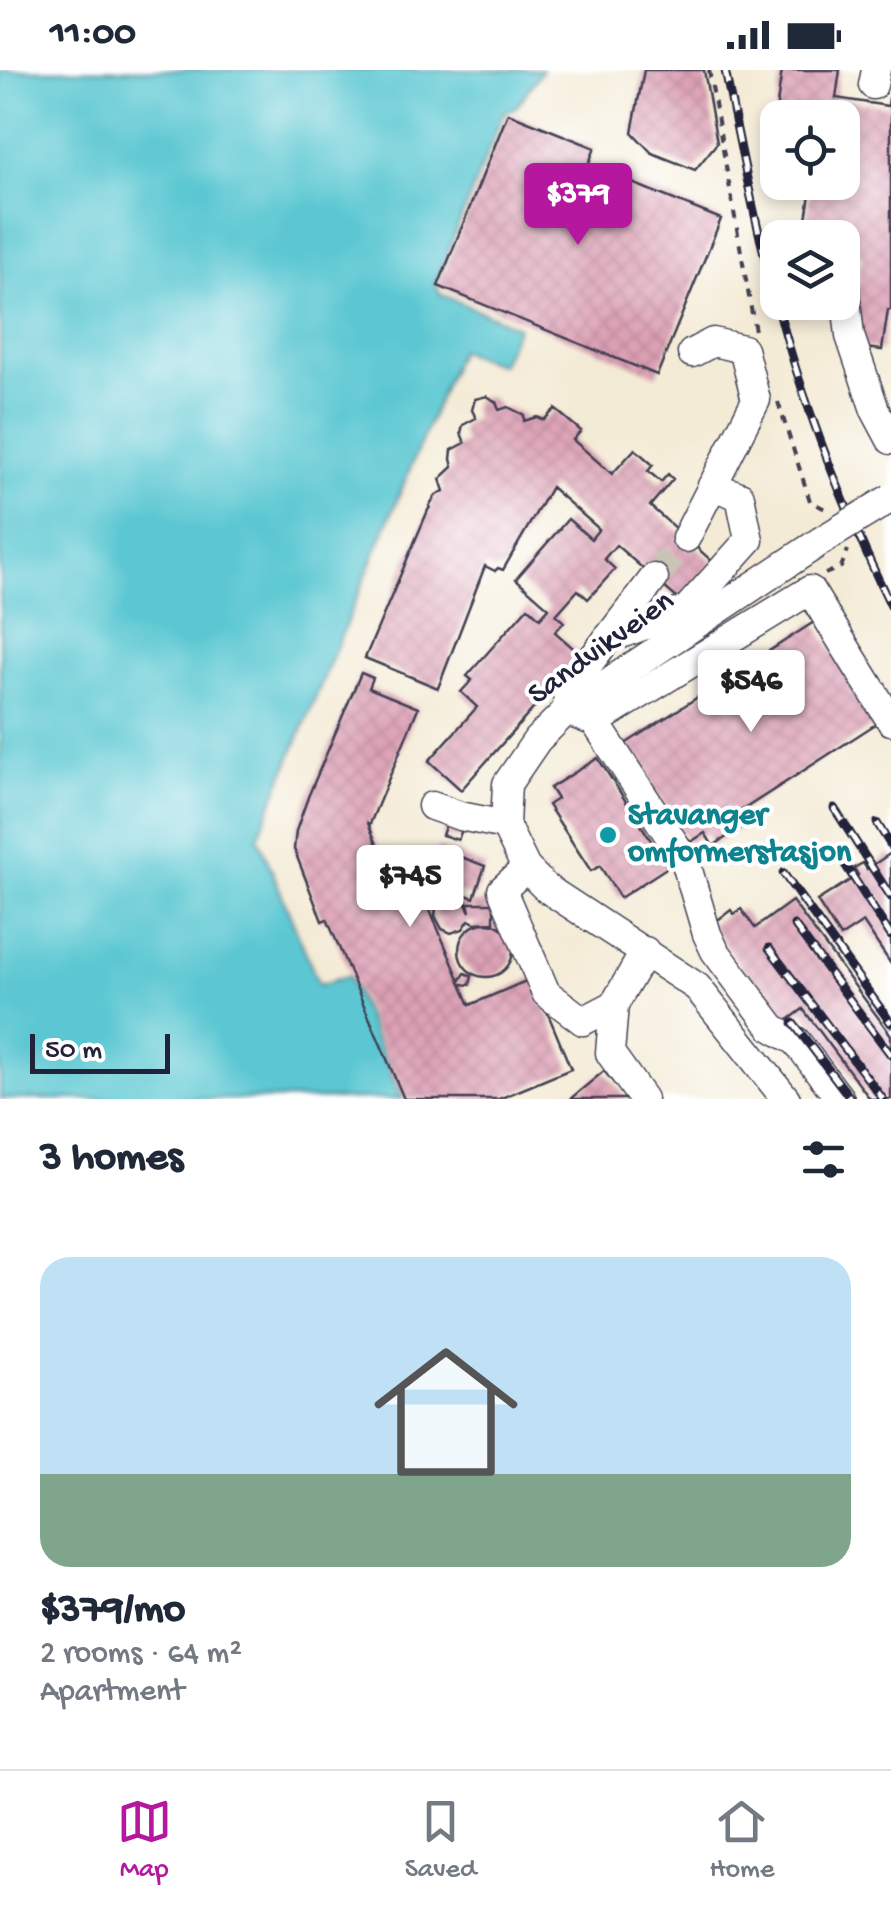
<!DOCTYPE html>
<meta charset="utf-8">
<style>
:root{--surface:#fff;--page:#f2f2f3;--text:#1f2937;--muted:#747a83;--line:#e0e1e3;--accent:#b5179e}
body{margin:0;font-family:"Gochi Hand",sans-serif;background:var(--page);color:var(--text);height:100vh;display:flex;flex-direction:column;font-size:38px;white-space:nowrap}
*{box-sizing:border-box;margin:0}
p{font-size:32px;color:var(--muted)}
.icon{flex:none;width:55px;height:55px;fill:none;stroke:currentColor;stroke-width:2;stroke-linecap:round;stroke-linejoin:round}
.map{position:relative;height:1029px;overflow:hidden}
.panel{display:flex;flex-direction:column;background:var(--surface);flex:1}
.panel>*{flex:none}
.fabs{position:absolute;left:760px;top:30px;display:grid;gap:20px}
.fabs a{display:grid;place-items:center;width:100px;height:100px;border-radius:20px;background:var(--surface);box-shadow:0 5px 15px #0003;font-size:50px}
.scale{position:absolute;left:30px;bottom:25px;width:140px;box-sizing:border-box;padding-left:10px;border:5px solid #22223b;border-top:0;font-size:28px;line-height:35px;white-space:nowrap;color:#22223b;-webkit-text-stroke:8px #fff;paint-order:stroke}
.price{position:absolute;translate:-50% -85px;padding:0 22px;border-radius:10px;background:#fff;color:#222;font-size:32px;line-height:65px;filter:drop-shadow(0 2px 5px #0008)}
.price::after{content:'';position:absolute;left:50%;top:60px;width:30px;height:22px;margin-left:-15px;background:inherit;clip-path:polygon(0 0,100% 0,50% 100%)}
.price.current{background:var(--accent);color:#fff}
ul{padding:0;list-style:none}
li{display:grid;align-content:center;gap:20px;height:530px;padding:0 40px}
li+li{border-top:2px solid var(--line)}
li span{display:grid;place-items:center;height:310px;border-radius:30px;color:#555}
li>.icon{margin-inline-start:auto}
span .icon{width:180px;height:180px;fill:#fffc;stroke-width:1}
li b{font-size:42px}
h2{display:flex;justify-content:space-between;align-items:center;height:120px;padding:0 40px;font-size:42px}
.status{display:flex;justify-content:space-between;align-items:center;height:70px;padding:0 50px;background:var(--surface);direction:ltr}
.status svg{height:28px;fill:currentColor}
.tab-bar{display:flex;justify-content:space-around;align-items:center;height:140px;border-top:2px solid var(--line);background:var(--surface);font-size:28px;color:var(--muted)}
.tab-bar a{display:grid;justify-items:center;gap:5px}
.tab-bar .current{color:var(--accent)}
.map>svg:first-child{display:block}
.water{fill:#5bc7d2;stroke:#3e7486;stroke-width:2.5}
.building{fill:url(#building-cross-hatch)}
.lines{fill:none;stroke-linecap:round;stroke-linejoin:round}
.minor-tunnel{stroke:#cac3b7;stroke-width:28;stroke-dasharray:28 14;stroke-linecap:butt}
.minor-casing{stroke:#424052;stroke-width:31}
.path{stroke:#424052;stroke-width:4;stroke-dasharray:8 8;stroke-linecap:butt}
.minor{stroke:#fff;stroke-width:28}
.rail-casing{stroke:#22223b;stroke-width:9}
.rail{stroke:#fff;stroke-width:5;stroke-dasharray:15;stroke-linecap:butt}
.minor-bridge-casing{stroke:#424052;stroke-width:31;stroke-linecap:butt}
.minor-bridge{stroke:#fff;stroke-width:28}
.culture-dot{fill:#0f9aa8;stroke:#fff;stroke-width:4}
.labels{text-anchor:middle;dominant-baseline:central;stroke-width:8;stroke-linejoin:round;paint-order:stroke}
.street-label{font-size:32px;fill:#22223b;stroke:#fff}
.culture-label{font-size:32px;font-weight:bold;fill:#0d838f;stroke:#fff;text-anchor:start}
</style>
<div class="status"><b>11:00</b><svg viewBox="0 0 49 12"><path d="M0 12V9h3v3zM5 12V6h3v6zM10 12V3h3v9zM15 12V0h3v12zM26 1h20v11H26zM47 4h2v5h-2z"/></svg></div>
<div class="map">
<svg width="891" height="1029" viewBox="0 0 891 1029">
<defs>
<pattern id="building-cross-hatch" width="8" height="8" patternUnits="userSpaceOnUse" patternTransform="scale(2.5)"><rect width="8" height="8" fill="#dda1b5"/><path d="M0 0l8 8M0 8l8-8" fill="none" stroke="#bd8a9d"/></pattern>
</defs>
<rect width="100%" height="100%" fill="#fff"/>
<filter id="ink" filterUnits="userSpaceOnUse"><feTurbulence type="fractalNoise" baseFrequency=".01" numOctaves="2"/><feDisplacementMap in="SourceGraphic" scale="20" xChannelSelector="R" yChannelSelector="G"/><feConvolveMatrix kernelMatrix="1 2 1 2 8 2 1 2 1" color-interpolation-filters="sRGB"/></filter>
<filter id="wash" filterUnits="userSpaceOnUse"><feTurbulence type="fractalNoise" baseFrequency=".0048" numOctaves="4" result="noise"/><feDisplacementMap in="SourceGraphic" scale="40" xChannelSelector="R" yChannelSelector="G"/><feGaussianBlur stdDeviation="2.25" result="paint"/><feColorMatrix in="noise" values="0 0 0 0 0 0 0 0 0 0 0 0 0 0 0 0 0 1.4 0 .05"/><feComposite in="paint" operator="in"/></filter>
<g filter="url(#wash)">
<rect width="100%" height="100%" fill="#f4ebd6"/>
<polygon class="water" points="0,0 542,0 516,37 504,42 435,213 440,224 518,257 500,295 459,280 258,767 319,915 348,906 402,1029 0,1029"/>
<g id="blocks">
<g class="building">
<polygon points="644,0 704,0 717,73 695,100 652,83 632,62"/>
<polygon points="782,0 840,0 836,28 888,36 889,28 891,28 891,240 888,240 882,280 857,277 854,235 862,184 842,181 842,168 806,168 804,161 812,112 842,112 842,48 777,48 776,41"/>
<polygon points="508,43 595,78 588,95 721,149 657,305 438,216"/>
<polygon points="487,326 496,332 499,340 508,337 524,345 524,351 537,347 544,350 555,339 581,361 573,370 612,404 635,379 653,395 648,401 661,412 668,404 673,409 650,436 713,492 679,530 616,475 604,489 615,499 588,529 578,520 556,545 564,552 555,562 581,585 461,720 429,691 477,637 461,622 472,610 467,606 528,537 540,548 549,538 516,509 568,449 591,469 599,459 551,417 503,500 498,498 495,501 485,496 438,618 365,588 429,438 430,439 429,436 436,425 444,421 440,409 453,397 451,389 452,380 465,373 461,363 463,355 476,348 472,340 475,329"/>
<polygon points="814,552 879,652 741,741 746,749 737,755 740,758 713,776 705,763 689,773 625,674"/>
<polygon points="361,603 373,608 369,618 418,638 370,754 368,753 396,820 427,807 438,778 485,796 474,828 455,821 452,826 448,820 446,828 435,836 427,833 460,911 465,903 472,906 470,915 461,914 470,935 533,908 571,999 499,1029 404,1029 327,849 322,851 294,779 296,761 308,727"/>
<polygon points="598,688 668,797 620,828 600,796 591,801 548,735 557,729 550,718"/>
<polygon points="447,751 463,757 458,770 442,765"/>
<polygon points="891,783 891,894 863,852 840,867 817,831 858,805 854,798 863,793 867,799"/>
<polygon points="449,828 458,828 466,834 470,842 468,833 494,833 494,852 475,853 469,850 463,859 451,863 442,859 435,846 436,838 443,830"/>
<polygon points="792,831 891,965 891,1029 870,1029 803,939 783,954 711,855 731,840 734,844 741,839 755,858"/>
<circle cx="486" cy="880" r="27"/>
<polygon points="604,1001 627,1029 570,1029"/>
</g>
</g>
</g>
<g filter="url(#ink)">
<use href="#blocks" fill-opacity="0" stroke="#424052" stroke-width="2.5"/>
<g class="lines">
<polyline class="minor-tunnel" points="654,508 686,468"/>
<g class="minor-casing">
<g id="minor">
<polyline points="873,15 876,0"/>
<polyline points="843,202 850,266 875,340 891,370"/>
<polyline points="686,468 756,330 743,279 713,272 692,283"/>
<polyline points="607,569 686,540 749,470 740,426 712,416"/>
<polyline points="567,640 568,614 589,593 654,508"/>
<polyline points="577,645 595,652 810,520 891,651"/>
<polyline points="595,652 685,790 707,864 715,881 773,958 796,971 840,1029"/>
<polyline points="432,736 460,746 505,755"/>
<polyline points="526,798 502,820 546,923 583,951 614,935 645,881"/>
<polyline points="614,935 610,983 643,1029"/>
<polyline points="786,1029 697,917 546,818 526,798 505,755 507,714 537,670 567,640 821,471"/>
</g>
</g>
<g class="path">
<polyline points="709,0 755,261"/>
<polyline points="778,332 810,431 829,441"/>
<polyline points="825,504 841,497 848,480"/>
</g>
<use href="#minor" class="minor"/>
<g class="rail-casing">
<g id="rail">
<path d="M725,0C742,85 758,169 782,252C809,350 847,445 891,536"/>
<polyline points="834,738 891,827"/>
<polyline points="877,753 891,776"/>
<polyline points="835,779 891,866"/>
<polyline points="783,803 891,953"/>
<polyline points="794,855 891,985"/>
<polyline points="769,878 883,1029"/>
<polyline points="793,953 851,1029"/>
</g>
</g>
<use href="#rail" class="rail"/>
<g class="minor-bridge-casing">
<polyline id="minor-bridge" points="821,471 891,428"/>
</g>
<use href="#minor-bridge" class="minor-bridge"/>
</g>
</g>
<circle class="culture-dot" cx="608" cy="765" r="10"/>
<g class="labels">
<g class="street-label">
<text transform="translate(602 579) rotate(-36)">Sandvikveien</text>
</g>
<g class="culture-label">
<text x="628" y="747">Stavanger<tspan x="628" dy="37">omformerstasjon</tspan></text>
</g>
</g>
</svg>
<div class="fabs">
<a><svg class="icon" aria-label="locate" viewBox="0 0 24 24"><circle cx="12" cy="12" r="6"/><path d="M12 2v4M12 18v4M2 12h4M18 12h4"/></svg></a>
<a><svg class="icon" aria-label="layers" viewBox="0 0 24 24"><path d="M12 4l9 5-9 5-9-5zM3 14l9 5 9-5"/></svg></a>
</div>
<div class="scale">50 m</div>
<b class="price current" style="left:578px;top:178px">$379</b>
<b class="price" style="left:751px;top:665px">$546</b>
<b class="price" style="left:410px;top:860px">$745</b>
</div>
<section class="panel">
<h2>3 homes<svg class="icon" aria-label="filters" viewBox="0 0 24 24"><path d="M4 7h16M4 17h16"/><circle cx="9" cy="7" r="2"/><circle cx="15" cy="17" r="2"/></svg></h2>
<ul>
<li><span style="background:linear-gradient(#bfe0f5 70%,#7fa58c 0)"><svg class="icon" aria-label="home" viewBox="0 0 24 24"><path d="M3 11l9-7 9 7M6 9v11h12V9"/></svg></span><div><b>$379/mo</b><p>2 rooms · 64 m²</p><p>Apartment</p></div></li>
</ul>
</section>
<nav class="tab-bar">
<a class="current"><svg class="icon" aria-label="map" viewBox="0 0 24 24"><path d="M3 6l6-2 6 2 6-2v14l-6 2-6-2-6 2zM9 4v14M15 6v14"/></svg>Map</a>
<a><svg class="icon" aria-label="saved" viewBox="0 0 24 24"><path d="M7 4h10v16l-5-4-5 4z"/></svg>Saved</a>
<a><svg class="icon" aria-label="home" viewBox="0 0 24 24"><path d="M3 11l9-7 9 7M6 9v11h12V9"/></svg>Home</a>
</nav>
